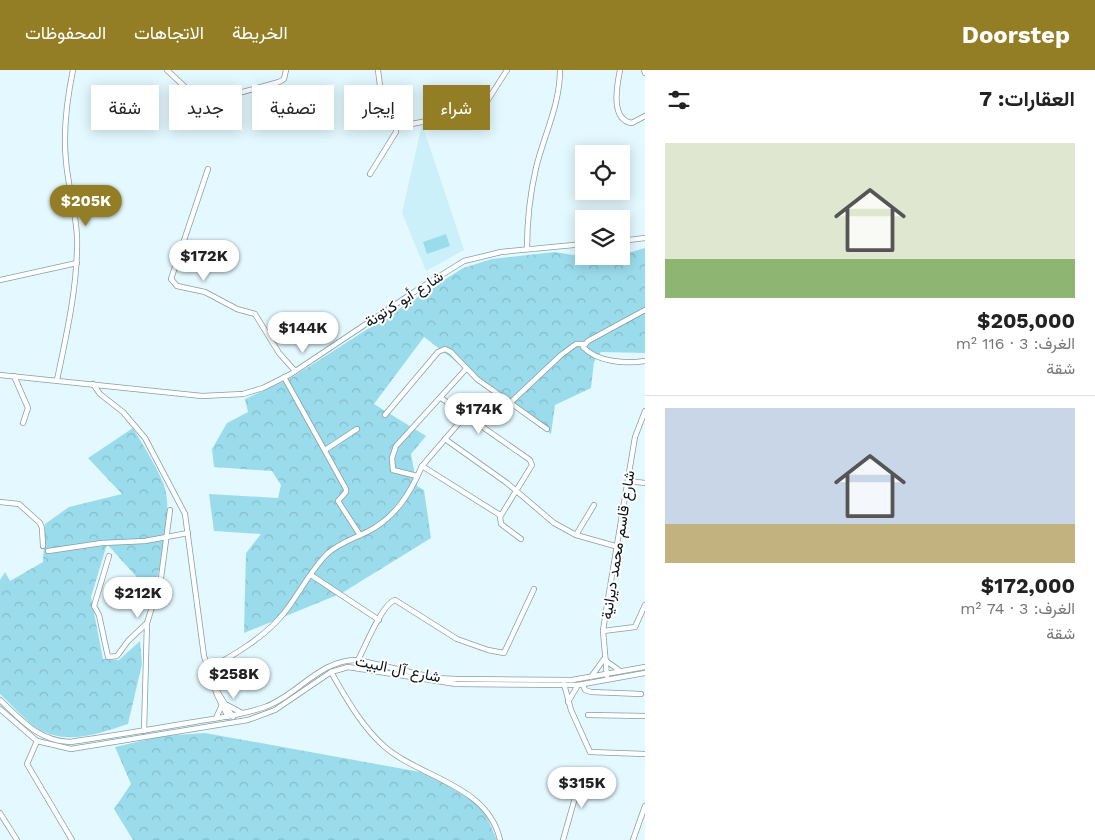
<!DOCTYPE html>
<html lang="ar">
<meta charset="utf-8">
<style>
:root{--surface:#fff;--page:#f6f6f6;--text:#222;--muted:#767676;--line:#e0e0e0;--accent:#937e25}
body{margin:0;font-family:"Work Sans",Vazirmatn,sans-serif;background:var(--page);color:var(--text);direction:rtl;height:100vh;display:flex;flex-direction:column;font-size:19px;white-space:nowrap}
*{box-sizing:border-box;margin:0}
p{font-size:16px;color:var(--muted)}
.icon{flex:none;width:28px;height:28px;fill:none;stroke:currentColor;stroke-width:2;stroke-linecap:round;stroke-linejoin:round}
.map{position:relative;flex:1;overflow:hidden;direction:ltr}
.sheet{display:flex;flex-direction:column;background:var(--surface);width:450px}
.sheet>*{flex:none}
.top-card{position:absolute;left:15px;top:15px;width:475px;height:45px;direction:rtl;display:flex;gap:10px}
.buttons{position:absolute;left:575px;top:75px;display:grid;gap:10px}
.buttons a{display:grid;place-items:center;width:55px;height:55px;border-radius:0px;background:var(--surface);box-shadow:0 2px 12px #0003;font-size:25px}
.price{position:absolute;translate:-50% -42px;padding:0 11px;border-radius:18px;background:#fff;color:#222;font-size:16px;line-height:32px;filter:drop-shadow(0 1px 2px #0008)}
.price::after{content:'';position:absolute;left:50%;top:30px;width:15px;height:11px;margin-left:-8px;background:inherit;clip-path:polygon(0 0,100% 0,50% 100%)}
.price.current{background:var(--accent);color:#fff}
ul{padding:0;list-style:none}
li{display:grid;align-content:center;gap:10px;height:265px;padding:0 20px}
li+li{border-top:1px solid var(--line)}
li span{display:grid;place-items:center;height:155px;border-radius:0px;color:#555}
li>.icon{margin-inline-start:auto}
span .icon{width:90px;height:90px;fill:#fffc;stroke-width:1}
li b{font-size:21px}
h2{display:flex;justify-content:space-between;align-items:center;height:60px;padding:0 20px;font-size:21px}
.chip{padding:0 18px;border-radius:0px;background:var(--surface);box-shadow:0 2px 12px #0003;font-size:18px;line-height:45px}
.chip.current{background:var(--accent);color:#fff}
header{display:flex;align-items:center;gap:30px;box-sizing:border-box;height:70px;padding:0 25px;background:var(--accent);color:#fff}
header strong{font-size:24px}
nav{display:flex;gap:28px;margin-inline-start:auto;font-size:18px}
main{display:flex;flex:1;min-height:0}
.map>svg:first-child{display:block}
.built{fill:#ccf0fa}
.forest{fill:url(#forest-crowns)}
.pitch{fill:#9bdcec}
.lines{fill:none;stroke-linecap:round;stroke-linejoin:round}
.minor-casing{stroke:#859fa5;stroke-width:6}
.minor{stroke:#fff;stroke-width:4.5}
.labels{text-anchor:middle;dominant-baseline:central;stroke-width:4;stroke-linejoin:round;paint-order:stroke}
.street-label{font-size:15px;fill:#071013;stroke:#fff}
</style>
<header>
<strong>Doorstep</strong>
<nav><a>الخريطة</a><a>الاتجاهات</a><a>المحفوظات</a></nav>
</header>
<main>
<section class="sheet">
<h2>العقارات: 7<svg class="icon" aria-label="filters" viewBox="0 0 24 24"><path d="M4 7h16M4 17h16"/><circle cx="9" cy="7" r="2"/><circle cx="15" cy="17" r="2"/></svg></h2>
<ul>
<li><span style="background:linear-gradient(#dfe7d0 75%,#8fb573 0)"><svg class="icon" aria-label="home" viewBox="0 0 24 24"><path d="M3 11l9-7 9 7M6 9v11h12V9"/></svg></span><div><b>$205,000</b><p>الغرف: 3 · 116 m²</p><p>شقة</p></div></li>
<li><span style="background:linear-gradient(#c9d6e8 75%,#c2b280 0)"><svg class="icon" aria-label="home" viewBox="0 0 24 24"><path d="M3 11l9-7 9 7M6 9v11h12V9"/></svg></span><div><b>$172,000</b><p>الغرف: 3 · 74 m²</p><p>شقة</p></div></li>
</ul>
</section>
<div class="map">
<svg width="645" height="770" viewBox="0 0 645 770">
<defs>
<pattern id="forest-crowns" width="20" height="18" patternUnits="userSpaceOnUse" patternTransform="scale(1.25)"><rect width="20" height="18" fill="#9bdcec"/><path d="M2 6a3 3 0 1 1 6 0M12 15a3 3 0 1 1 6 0" fill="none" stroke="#84bcca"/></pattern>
</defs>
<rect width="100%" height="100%" fill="#e3f9ff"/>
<polygon class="built" points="422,54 464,180 426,201 402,143"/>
<g class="forest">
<polygon points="645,178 645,283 601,282 594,292 591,318 555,335 551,364 424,267 374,334 426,366 411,384 417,416 424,420 431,468 342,523 244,563 246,483 261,464 214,461 209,424 278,428 281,415 272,401 214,397 212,379 227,353 248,342 245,329 291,308 463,198 492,189 555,182 604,190"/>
<path d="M133,358C144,377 156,395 164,415C174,445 160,495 153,525L107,474L91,527L103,589L119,590L140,571L142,594L128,654C97,664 64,677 34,656C22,647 11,634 0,624V510L5,502L10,511L43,492L45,454L69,437L122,424L88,388Z"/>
<polygon points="205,663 426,703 482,736 497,770 133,770 114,739 131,714 115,677 163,666"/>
</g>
<polygon class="pitch" points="446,164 450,176 427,184 423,172"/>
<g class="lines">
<g class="minor-casing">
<g id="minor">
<polyline points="167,0 202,33 279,12 284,9 286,0"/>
<polyline points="378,0 383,40 396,57"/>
<path d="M620,0C617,15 610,50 632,53L645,46"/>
<polyline points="644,0 645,3"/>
<polyline points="396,57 427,51 468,56 477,47 507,0"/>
<polyline points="208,99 171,209 177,216 205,222 237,239 255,244 279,283 295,301"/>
<polyline points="370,104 396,62 396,57"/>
<polyline points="621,171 645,168"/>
<path d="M527,179C527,153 530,124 536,98C544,65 560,35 560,0"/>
<polyline points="0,210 77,193"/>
<path d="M645,240L588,271L583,277C597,292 625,294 645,291"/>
<polyline points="0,305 202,326 243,324 263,318 291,304 414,222 464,191 501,182 584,174"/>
<polyline points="14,306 28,338 23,353"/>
<polyline points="284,307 346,419 346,422 338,431 360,465"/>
<path d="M57,310C67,262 78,215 77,167C76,142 68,116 66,91C63,62 67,29 73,0"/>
<polyline points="93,314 100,324 123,342 145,368 185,444 204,586 217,625 228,647"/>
<polyline points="441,328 530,390 532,395 500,447 501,454 521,469"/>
<polyline points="510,333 561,285 576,274 584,274"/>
<polyline points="385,345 438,282 445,279 451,282 477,309 547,359"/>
<polyline points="465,346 422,396 500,445"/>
<polyline points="445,369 507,413 554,453 576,465 615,476"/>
<polyline points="325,380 357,359"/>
<polyline points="417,406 393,400 392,388 396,376 466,299"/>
<polyline points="629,411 645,413"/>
<polyline points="0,432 19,434 40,453 42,458 43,476"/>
<polyline points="576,465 594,435"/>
<polyline points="48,481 102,473 145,471 188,463"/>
<polyline points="109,486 94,536 99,545 108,587 117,586 128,571 147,553"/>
<polyline points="311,505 379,550"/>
<polyline points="603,561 635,557 645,535"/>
<path d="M358,590C365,577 382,534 395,530L457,569L488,580L504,583L534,519"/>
<polyline points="605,590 620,601"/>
<path d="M207,600C234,585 265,567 284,543C299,524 310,501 327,484C339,473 353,469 367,462C395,448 410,424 422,396"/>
<path d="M331,602C346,628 362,657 385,677C421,708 488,715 500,770"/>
<polyline points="607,606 603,561 606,541 635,367 645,341"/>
<polyline points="591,607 604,589"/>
<polyline points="564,614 571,640 590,682 645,684"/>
<polyline points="583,615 585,620 591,622 641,624"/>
<polyline points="217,621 233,647"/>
<path d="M0,630C21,650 39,671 70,672C112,666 153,659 194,652C218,648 242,645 265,637C298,625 320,589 358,590L436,608L456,609L572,610L645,597"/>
<polyline points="568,632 578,615"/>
<polyline points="227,635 242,643"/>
<polyline points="0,639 37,671 71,679 248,650 275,640 331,602 348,597 456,614 578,615 645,603"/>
<polyline points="588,645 645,646"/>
<polyline points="216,648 222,635"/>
<polyline points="144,661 147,553 161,508 170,440"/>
<polyline points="37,671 27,694 72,770"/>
<polyline points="0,743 17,770"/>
<polyline points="563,770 582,703"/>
<polyline points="633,770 645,736"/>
</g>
</g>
<use href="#minor" class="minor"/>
</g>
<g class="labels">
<g class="street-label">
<text transform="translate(404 229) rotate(-33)">شارع أبو كرتونة</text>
<text transform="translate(618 475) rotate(-81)">شارع قاسم محمد ديرانية</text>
<text transform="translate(398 599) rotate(11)">شارع آل البيت</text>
</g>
</g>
</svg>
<div class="buttons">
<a><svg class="icon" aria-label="locate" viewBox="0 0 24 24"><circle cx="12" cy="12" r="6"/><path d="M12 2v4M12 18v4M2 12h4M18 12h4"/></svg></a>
<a><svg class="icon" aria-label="layers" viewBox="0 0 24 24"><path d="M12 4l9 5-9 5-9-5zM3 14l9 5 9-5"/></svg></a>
</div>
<b class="price current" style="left:86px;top:157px">$205K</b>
<b class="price" style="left:204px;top:212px">$172K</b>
<b class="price" style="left:303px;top:284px">$144K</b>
<b class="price" style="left:479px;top:365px">$174K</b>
<b class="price" style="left:138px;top:549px">$212K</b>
<b class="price" style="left:234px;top:630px">$258K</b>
<b class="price" style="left:582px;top:739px">$315K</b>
<div class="top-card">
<a class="chip current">شراء</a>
<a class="chip">إيجار</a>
<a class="chip">تصفية</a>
<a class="chip">جديد</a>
<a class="chip">شقة</a>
</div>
</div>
</main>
